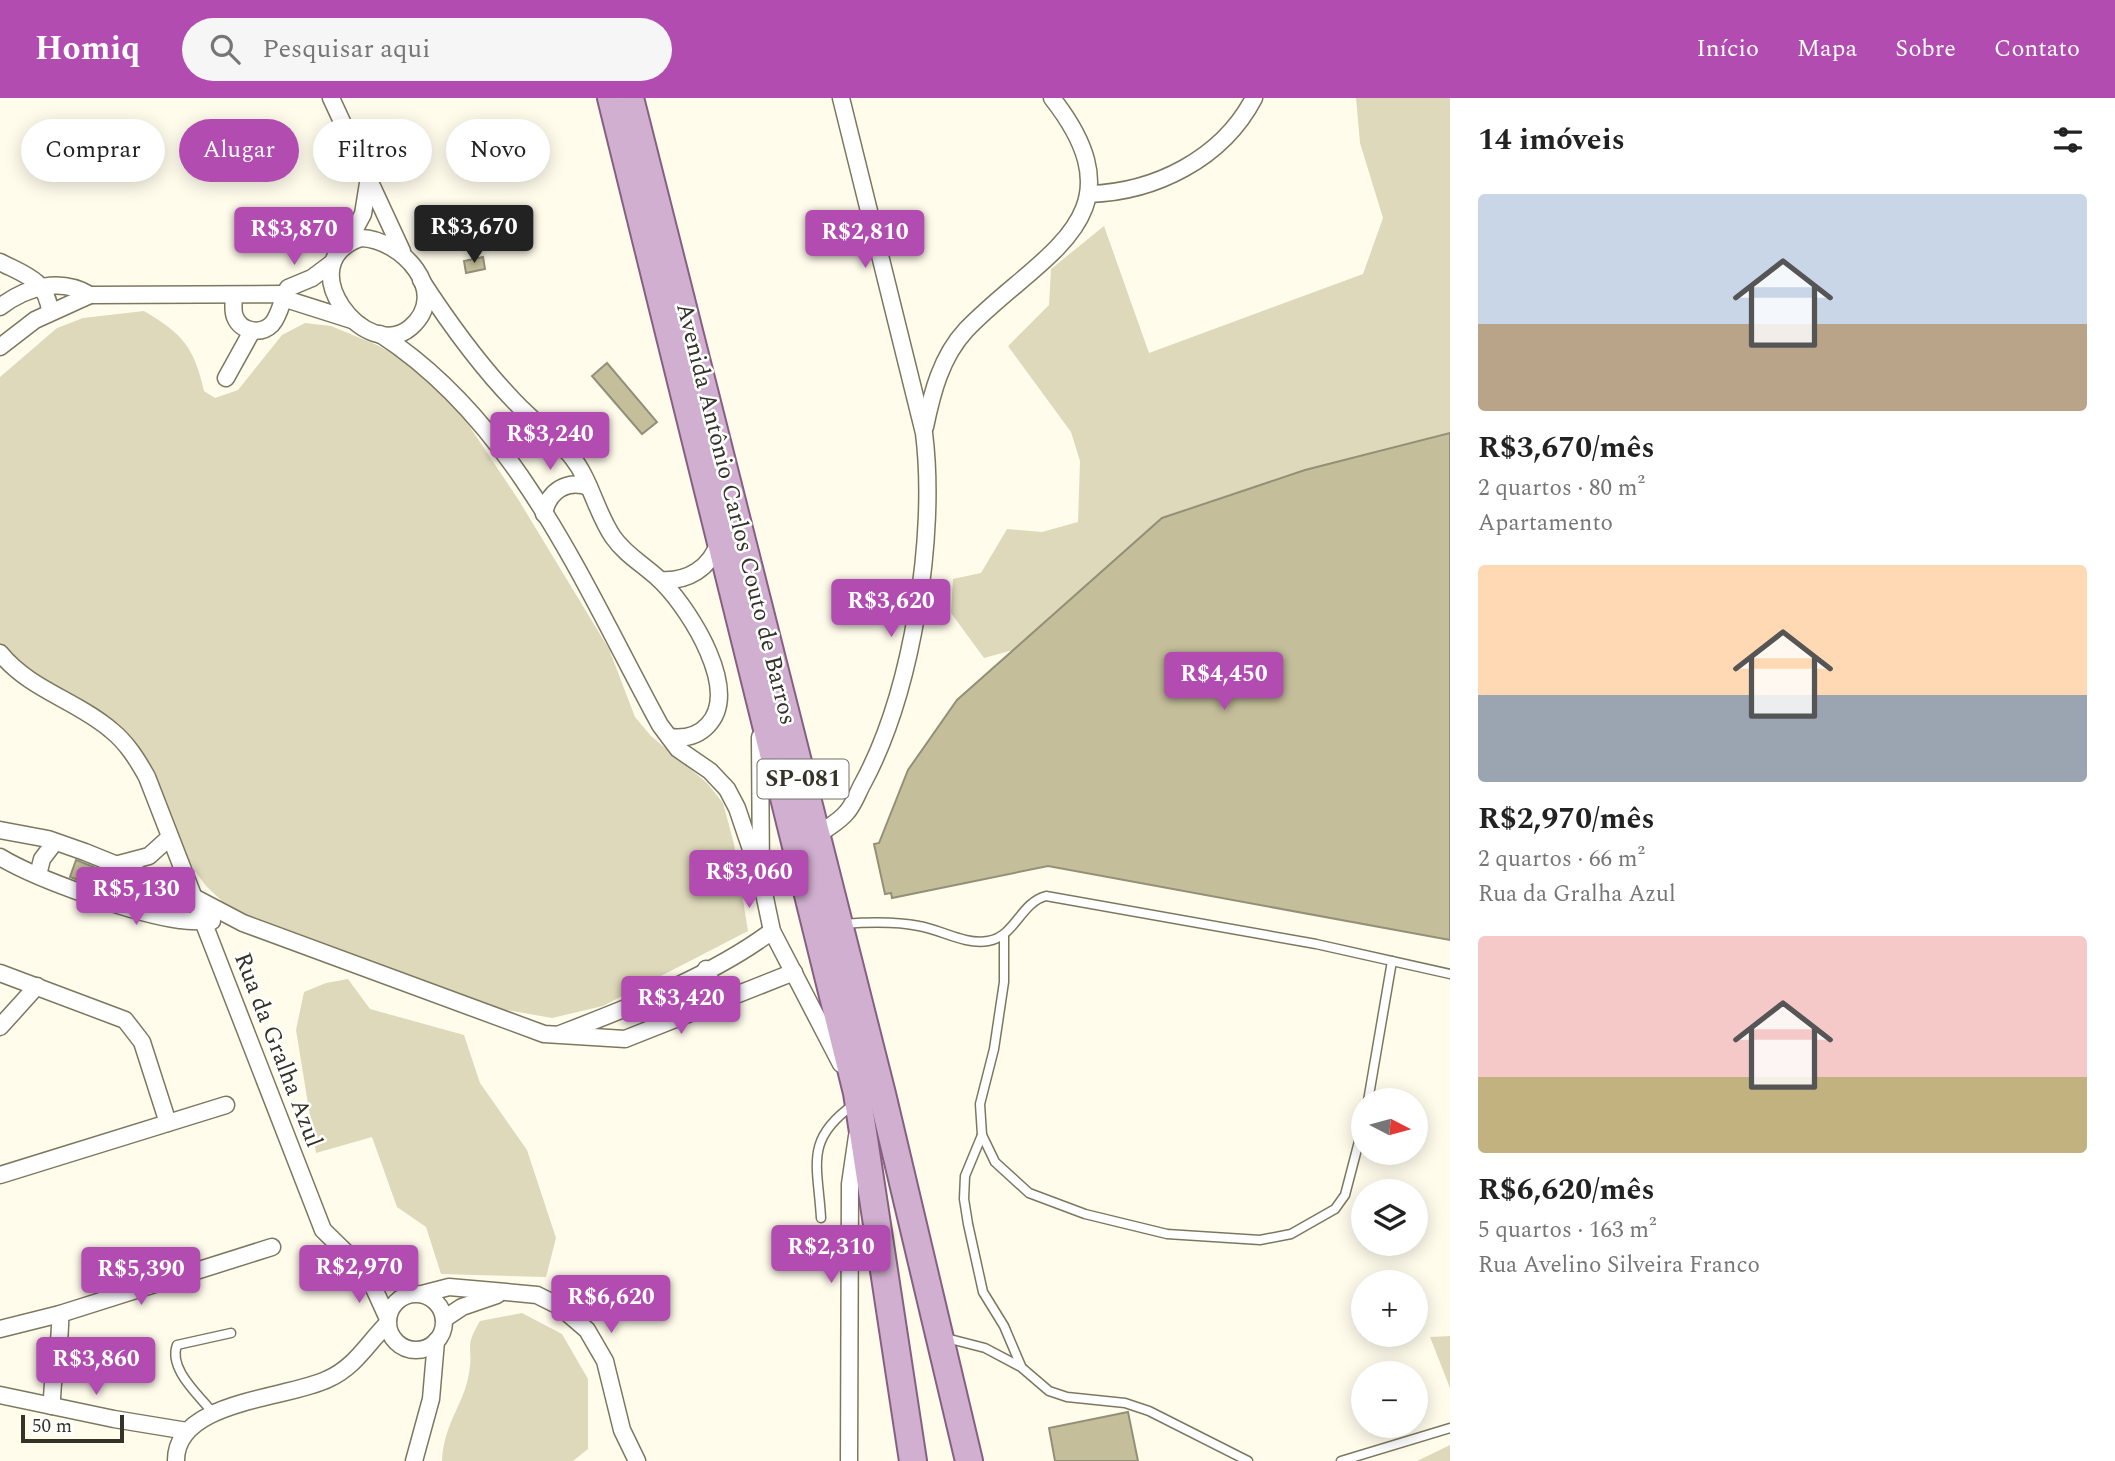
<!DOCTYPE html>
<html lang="pt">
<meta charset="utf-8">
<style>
:root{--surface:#fff;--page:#f6f6f6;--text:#222;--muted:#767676;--accent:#b24cb1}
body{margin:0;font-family:Spectral,serif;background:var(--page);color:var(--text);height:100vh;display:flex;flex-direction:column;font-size:26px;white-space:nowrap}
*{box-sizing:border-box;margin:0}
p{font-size:23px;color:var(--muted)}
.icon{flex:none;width:38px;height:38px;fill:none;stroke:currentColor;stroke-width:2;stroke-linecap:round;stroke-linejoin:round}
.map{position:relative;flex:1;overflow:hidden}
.sheet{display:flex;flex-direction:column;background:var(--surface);width:665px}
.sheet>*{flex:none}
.banner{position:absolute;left:21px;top:21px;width:665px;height:63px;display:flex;gap:14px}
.needle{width:46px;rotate:96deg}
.fabs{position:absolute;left:1351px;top:990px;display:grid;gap:14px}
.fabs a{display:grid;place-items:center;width:77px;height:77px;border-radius:50%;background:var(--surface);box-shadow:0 4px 18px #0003;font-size:35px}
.scale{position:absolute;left:21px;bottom:18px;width:103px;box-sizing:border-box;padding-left:7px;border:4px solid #343328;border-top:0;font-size:19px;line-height:24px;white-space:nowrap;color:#343328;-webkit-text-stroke:5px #fff;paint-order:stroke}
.price{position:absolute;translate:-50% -60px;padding:0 16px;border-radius:7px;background:var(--accent);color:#fff;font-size:23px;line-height:46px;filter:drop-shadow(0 2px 4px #0008)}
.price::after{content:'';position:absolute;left:50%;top:42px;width:21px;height:16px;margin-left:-10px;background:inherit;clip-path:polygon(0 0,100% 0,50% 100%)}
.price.selected{background:#222;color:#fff}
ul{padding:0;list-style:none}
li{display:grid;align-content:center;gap:14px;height:371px;padding:0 28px}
li span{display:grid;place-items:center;height:217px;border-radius:7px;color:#555}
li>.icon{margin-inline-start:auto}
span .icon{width:126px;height:126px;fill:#fffc;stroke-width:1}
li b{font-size:30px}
h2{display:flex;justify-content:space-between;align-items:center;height:84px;padding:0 28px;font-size:30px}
.pill{padding:0 24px;border-radius:32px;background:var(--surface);box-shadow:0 4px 18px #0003;font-size:24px;line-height:63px}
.pill.selected{background:var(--accent);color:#fff}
header{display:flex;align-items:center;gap:42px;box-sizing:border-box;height:98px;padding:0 35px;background:var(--accent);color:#fff}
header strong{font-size:33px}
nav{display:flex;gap:38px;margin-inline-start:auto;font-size:24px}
.search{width:490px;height:63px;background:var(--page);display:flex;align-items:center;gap:18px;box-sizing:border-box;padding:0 24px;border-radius:38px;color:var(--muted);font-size:26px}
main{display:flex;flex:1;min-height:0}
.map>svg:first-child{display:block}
.green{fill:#ded9ba}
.building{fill:#c4be9b;stroke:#949078;stroke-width:2}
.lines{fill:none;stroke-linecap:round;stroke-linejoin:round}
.lane-casing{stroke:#7c7860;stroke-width:11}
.street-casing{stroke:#7c7860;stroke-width:19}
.primary-casing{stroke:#876081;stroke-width:30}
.lane{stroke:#fff;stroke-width:8}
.street{stroke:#fff;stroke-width:16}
.primary{stroke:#d1afd0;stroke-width:26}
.labels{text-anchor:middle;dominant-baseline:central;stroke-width:5;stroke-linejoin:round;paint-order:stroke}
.shield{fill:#fff;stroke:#717068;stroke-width:2}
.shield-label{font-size:23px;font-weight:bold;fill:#343328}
.street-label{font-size:24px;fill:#343328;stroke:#fff}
</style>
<header>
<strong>Homiq</strong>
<div class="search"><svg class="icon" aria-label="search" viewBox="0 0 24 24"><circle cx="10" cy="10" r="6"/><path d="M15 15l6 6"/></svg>Pesquisar aqui</div>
<nav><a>Início</a><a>Mapa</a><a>Sobre</a><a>Contato</a></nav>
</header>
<main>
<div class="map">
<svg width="1450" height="1363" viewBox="0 0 1450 1363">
<rect width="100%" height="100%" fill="#fffcec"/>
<g class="green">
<polygon points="1356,0 1450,0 1450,335 1305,372 1162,420 1013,552 984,560 951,515 953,481 981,475 1007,431 1042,434 1078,424 1080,363 1071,334 1008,248 1049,207 1051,171 1104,128 1149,255 1363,176 1383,120 1360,45"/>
<path d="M144,213C183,236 194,249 204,293L215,300L238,292L282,237L305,225L331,228L377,247L403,262L452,302L518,401L609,551L635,619L651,638L707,685L723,705L734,746L748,833L603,908L552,920L506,912L248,818L223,804L206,788L184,758L141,653L83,603L35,582L7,558L0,545V279L57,230L83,220Z"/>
<polygon points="348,881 370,911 464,937 480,985 527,1052 556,1140 546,1179 441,1176 426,1129 397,1109 372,1039 316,1055 296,932 304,894 326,885"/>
<path d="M522,1215L562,1236L588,1281V1351L573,1363H442C444,1324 464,1307 469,1275C474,1248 463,1251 480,1223Z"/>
<polygon points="1450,1238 1450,1290 1430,1239"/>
<polygon points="1450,1347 1450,1363 1417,1363"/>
</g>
<g class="building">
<polygon points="483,159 485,171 466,175 464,163"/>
<polygon points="607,265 657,324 642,336 592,278"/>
<polygon points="1450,335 1450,842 1048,768 892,800 891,795 885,796 874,746 879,745 908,672 957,602 1162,420 1305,372"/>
<polygon points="76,762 94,769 89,786 70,779"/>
<polygon points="1128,1314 1138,1363 1055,1363 1049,1330"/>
</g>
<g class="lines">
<g class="lane-casing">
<g id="lane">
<path d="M843,826C869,824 894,823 919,828C942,832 965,847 988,843C1015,839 1020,805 1046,798L1316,846L1450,876"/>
<polyline points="1004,838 1004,884 994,951 980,1006 982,1037 995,1064 1029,1095 1085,1116 1167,1136 1260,1142 1291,1136 1335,1111 1345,1097 1363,1028"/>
<polyline points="1368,1003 1392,863"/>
<polyline points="982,1037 965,1078 964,1101 968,1126 983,1194 1004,1228 1021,1268"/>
<path d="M821,1120C818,1067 804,1042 853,1007"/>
<polyline points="946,1240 985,1250 1021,1269 1049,1293 1067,1299 1125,1305 1149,1313 1248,1363"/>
<path d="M213,1315C199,1297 168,1271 177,1247L231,1235"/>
<polyline points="1341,1363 1450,1330"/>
</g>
</g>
<g class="street-casing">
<g id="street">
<polyline points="331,0 402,153"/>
<path d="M1089,96C1155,94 1222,61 1254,0"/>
<path d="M361,140C401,141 451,194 411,229C367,268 287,165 361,140Z"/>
<polyline points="348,144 363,116 369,79"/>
<path d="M0,164C25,177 47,182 50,214"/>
<path d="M421,182C449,225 479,267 515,304C533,323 555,339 572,359C591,383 596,414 613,439C627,459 648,469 664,486C690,513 741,592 708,627C698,638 684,641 669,639"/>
<path d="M234,197C234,204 232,212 235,219C241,234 261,237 272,226C280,217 282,201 288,190L312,180L332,165"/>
<path d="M0,209C26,189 60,179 90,197L285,196L289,202L352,222"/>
<path d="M380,236C518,325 584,488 660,627L678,651L710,673L727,691L737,710L761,781"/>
<polyline points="0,249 35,222 90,197"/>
<polyline points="226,280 252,233"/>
<path d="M925,329C932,295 941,259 966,232C1040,155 1146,120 1052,0"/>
<path d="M544,416C548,393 567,381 589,389"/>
<path d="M660,482C688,484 710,470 719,444"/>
<path d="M0,555C30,592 76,602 111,632C127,645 137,661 147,679L323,1132L367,1175L388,1221"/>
<polyline points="760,639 761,781 772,833 841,966"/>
<polyline points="0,732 48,741 85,754 184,794 243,825 544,936 625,941 794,874"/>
<path d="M818,737C827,730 840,723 847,714C854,706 858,694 863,685C912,594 937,438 924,335L841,0"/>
<path d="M0,759C38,782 135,816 180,822C190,824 202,823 212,823"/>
<polyline points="38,777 42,761 55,744"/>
<polyline points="102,801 104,783 115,767 149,758 170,739"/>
<polyline points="706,871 719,903"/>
<polyline points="0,875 125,922 142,944 168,1025"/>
<polyline points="0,929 37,888"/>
<path d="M560,936C630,909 712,878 772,833"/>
<polyline points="0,1077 226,1007"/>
<polyline points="367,1175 406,1187 413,1195"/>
<circle cx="416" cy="1224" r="28"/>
<polyline points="422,1196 449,1189 506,1194 537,1197 559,1208 587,1232 605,1263 622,1332 637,1363"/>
<polyline points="444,1221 462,1209 497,1197"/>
<polyline points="0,1231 60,1216 272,1149"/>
<polyline points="0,1297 114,1321 187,1333"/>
<path d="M52,1308C51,1273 62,1249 60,1216"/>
<path d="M176,1363C175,1302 288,1301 328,1281C355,1269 367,1246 387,1226"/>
<polyline points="414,1363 431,1301 436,1243"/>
<polyline points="849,1363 850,1086 857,1038"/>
</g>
</g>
<g class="primary-casing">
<g id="primary">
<polyline points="611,0 857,995 913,1363"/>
<polyline points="630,0 882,996 969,1363"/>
</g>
</g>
<use href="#lane" class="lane"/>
<use href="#street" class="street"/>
<use href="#primary" class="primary"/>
</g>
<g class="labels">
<rect class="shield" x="757.5" y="661.5" width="91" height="39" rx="5"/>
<g class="shield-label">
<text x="803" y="681">SP-081</text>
</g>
<g class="street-label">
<text transform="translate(736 416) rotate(76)">Avenida Antônio Carlos Couto de Barros</text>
<text transform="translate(278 952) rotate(69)">Rua da Gralha Azul</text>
</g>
</g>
</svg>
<div class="fabs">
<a><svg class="needle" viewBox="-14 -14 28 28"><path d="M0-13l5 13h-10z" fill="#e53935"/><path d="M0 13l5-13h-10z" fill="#767676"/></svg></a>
<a><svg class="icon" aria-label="layers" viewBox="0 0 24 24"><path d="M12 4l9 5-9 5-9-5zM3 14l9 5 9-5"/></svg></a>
<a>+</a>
<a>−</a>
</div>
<div class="scale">50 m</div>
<b class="price selected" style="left:474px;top:167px">R$3,670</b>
<b class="price" style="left:294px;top:169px">R$3,870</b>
<b class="price" style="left:865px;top:172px">R$2,810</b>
<b class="price" style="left:550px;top:374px">R$3,240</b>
<b class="price" style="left:891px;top:541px">R$3,620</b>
<b class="price" style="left:1224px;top:614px">R$4,450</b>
<b class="price" style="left:749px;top:812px">R$3,060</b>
<b class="price" style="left:136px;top:829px">R$5,130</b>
<b class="price" style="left:681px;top:938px">R$3,420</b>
<b class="price" style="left:831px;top:1187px">R$2,310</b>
<b class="price" style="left:359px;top:1207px">R$2,970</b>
<b class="price" style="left:141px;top:1209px">R$5,390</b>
<b class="price" style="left:611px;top:1237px">R$6,620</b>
<b class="price" style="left:96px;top:1299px">R$3,860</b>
<div class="banner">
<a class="pill">Comprar</a>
<a class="pill selected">Alugar</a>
<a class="pill">Filtros</a>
<a class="pill">Novo</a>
</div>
</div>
<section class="sheet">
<h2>14 imóveis<svg class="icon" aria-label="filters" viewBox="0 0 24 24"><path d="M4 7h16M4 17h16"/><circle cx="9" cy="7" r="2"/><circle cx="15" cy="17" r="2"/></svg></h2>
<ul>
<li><span style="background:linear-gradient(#c9d6e8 60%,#b9a48a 0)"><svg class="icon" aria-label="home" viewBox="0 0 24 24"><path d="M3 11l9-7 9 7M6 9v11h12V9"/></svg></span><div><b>R$3,670/mês</b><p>2 quartos · 80 m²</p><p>Apartamento</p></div></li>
<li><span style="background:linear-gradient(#ffd9b3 60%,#9aa5b1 0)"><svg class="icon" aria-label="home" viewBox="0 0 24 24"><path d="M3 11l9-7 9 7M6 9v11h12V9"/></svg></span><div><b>R$2,970/mês</b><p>2 quartos · 66 m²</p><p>Rua da Gralha Azul</p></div></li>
<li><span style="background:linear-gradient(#f6c9c9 65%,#c2b280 0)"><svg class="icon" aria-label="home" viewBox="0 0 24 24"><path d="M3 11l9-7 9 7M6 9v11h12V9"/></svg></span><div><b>R$6,620/mês</b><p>5 quartos · 163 m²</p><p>Rua Avelino Silveira Franco</p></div></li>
</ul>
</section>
</main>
